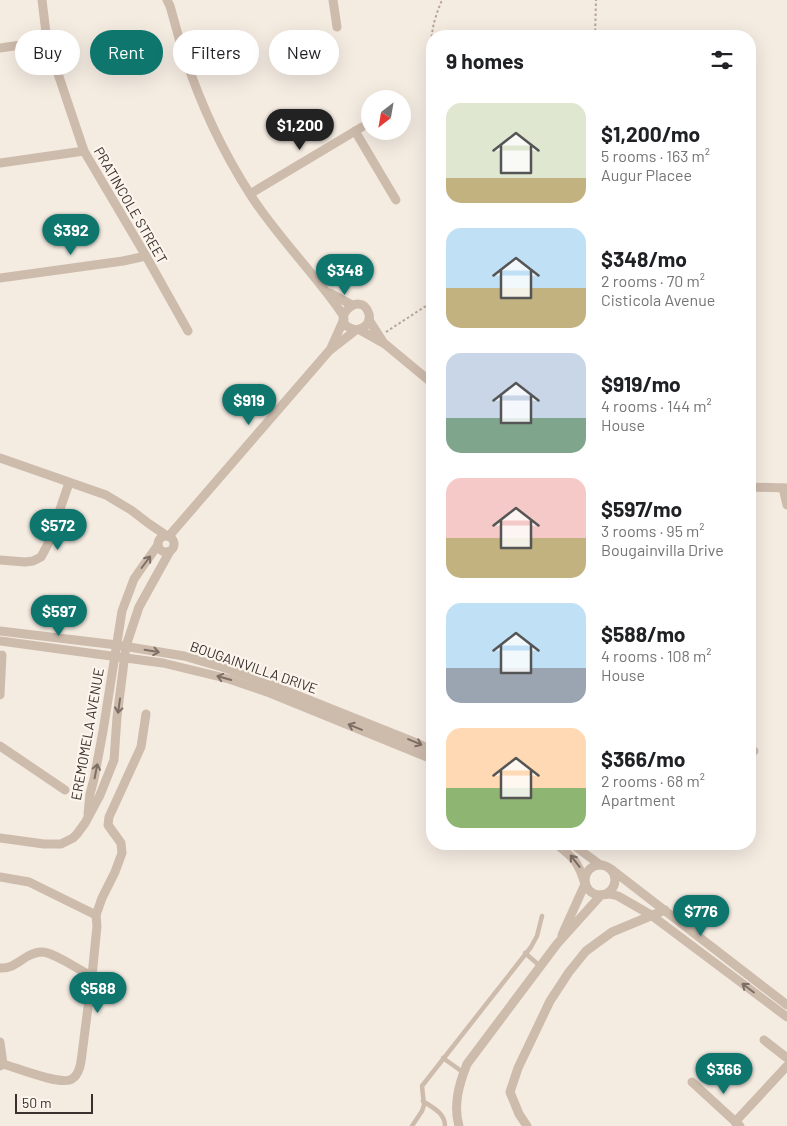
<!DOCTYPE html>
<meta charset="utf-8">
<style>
:root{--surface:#fff;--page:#f6f6f6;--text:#202124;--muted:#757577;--accent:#0f766e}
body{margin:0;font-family:Barlow,sans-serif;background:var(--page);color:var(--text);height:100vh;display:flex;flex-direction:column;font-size:19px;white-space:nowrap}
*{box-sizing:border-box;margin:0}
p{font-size:16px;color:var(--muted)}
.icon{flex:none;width:28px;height:28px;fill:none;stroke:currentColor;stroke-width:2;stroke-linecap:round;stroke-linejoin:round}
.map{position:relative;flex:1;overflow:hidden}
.details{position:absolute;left:426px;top:30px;width:330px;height:820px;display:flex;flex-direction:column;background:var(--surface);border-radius:20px;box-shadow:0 5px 20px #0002}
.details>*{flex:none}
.banner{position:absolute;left:15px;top:30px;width:336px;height:45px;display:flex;gap:10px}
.needle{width:32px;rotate:211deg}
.controls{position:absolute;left:361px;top:90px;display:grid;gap:10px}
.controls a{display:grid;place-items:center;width:50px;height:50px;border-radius:50%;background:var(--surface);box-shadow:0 5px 20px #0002;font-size:25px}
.scale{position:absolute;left:15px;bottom:12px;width:78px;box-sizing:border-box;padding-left:5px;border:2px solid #3b302b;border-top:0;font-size:14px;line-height:18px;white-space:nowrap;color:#3b302b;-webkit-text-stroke:4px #fbf5ee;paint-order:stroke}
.price{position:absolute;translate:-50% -42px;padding:0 11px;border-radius:18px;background:var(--accent);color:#fff;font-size:16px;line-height:32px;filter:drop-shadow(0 1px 2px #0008)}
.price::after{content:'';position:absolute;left:50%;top:30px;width:15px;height:11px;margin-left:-8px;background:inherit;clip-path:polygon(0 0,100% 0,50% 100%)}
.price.current{background:#222;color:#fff}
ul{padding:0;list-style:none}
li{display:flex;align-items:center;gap:15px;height:125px;padding:0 20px}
li span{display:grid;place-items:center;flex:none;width:140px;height:100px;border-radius:15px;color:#555}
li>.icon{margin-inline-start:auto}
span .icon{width:60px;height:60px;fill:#fffc;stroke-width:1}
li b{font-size:21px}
h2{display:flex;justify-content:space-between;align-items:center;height:60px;padding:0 20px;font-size:21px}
.chip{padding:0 18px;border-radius:22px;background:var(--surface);box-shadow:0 5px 20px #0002;font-size:18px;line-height:45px}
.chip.current{background:var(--accent);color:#fff}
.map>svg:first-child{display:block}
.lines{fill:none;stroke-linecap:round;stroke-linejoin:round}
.path{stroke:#b9a596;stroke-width:2;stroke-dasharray:2.5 2.5;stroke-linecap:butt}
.lane{stroke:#cdbbac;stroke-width:4.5}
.street{stroke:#cdbbac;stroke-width:9}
.oneway{stroke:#7d6f65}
.labels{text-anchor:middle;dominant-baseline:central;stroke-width:4.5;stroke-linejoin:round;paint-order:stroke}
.street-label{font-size:14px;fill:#3b302b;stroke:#fbf5ee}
</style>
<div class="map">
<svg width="787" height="1126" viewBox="0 0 787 1126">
<rect width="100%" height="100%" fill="#f4ebe1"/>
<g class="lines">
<g class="path">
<polyline points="595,36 596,0"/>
<path d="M432,62C430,36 432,24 442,0"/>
<polyline points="386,332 432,302"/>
</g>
<g class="lane">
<polyline points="525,953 540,966"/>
<polyline points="443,1058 464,1073"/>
<path d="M423,1101C433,1108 445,1113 445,1126"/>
<polyline points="412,1126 422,1111 424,1105 422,1086 531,947 537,936 542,916"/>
</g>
<g class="street">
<polyline points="42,0 47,41 84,151 146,256 188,331"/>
<path d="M167,0L170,6C175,23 179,40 185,57C201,105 223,152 250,194C277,237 315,273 343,315"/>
<polyline points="333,0 337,27"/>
<polyline points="0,48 47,41"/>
<polyline points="355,131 396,200"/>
<polyline points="0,163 84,151"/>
<polyline points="250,194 362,127"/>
<polyline points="0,278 123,261 146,256"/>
<polyline points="330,293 352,305"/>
<polyline points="369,320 383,342"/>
<polyline points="360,330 385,344 432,383"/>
<polyline points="331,348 344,319"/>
<polyline points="0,458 106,495 131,510 148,523 167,536"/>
<polyline points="750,487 787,488"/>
<polyline points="783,488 787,505"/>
<path d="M169,536L329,351L356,330C364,329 371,323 369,314C361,287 324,323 356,330"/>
<circle cx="166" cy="544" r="8"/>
<polyline points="0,560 25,562 33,561 41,557 48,544 69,483"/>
<polyline points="0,631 117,645 184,656 225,668 269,684 419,744 432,750"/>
<polyline points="0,641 163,663 229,679 270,693 432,759"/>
<polyline points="0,695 2,655"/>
<polyline points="0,746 65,790"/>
<polyline points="750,748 754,751"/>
<polyline points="88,814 90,794 94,779 103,731 122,611 134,579 143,566 158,545"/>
<polyline points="0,838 44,844 61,844 73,838 77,834 85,823 100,795 114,760 117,717 126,646 139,607 170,551"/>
<path d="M556,844C574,858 578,861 585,884L562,935"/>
<polyline points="572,844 599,864"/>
<circle cx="600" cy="880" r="15"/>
<polyline points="611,869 787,1005"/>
<polyline points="0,877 29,882 96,915"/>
<path d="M0,968C11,969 18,962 28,956C32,954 38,952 42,952C56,953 78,970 92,976L82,1054C81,1062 80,1074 72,1079C61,1086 17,1068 3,1064L0,1066"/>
<polyline points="92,976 97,926 96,915 102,898 115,872 122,853 121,843 108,825 109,817 141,747 146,714"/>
<polyline points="764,1040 787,1058"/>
<polyline points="0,1042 3,1064"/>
<polyline points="692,1082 740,1126"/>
<polyline points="735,1122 787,1066"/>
<path d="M459,1126C453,1105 459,1084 467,1064L557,944L601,895L610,894L618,896L651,915L787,1017"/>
<polyline points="527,1126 519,1114 510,1092 518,1068 550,1001 569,972 586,951 612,932 665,910"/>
</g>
</g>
<defs><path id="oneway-shaft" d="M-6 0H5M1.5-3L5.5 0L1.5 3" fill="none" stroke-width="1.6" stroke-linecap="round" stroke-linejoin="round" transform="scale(1.25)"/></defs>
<g class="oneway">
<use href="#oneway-shaft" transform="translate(146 562) rotate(-53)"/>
<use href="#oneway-shaft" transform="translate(152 651) rotate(10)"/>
<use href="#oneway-shaft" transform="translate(224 678) rotate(-164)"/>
<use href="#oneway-shaft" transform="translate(119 706) rotate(98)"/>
<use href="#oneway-shaft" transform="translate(355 727) rotate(-158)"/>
<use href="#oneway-shaft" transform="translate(415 742) rotate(23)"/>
<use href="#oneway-shaft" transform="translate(96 771) rotate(-79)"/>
<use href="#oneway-shaft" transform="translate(575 861) rotate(-128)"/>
<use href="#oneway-shaft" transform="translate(748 988) rotate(-143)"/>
</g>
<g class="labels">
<g class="street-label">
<text transform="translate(131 205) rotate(60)">PRATINCOLE STREET</text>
<text transform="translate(254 667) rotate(19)">BOUGAINVILLA DRIVE</text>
<text transform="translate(87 734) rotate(-80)">EREMOMELA AVENUE</text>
</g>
</g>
</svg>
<div class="controls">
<a><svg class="needle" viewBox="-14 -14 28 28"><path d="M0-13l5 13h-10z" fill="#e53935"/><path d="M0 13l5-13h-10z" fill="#757577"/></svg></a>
</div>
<div class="scale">50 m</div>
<b class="price current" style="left:300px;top:151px">$1,200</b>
<b class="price" style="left:71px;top:256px">$392</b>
<b class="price" style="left:345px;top:296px">$348</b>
<b class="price" style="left:249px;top:426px">$919</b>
<b class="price" style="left:58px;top:551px">$572</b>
<b class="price" style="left:59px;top:637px">$597</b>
<b class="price" style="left:701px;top:937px">$776</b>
<b class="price" style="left:98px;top:1014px">$588</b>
<b class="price" style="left:724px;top:1095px">$366</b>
<div class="banner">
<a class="chip">Buy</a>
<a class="chip current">Rent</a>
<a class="chip">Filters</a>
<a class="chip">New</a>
</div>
<section class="details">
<h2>9 homes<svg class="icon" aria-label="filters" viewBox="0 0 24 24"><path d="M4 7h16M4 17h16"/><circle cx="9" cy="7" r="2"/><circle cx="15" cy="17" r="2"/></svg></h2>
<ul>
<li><span style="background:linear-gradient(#dfe7d0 75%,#c2b280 0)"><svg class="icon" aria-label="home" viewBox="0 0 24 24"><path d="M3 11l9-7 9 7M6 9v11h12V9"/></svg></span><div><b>$1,200/mo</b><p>5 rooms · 163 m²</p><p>Augur Placee</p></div></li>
<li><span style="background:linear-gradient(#bfe0f5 60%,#c2b280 0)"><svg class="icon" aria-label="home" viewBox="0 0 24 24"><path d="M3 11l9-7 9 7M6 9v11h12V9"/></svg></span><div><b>$348/mo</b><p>2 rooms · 70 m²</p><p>Cisticola Avenue</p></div></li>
<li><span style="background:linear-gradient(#c9d6e8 65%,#7fa58c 0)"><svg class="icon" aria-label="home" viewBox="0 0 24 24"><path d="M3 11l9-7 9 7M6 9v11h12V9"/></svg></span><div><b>$919/mo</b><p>4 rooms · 144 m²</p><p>House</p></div></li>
<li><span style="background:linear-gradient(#f6c9c9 60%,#c2b280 0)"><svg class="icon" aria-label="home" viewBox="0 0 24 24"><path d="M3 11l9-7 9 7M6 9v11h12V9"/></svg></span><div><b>$597/mo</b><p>3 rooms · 95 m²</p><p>Bougainvilla Drive</p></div></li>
<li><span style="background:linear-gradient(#bfe0f5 65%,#9aa5b1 0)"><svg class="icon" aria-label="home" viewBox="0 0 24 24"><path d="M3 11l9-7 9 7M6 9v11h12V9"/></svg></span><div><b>$588/mo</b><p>4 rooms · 108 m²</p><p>House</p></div></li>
<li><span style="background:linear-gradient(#ffd9b3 60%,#8fb573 0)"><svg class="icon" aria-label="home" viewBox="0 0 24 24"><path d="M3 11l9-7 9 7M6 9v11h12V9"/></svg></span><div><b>$366/mo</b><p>2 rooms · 68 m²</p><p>Apartment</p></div></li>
</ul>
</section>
</div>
